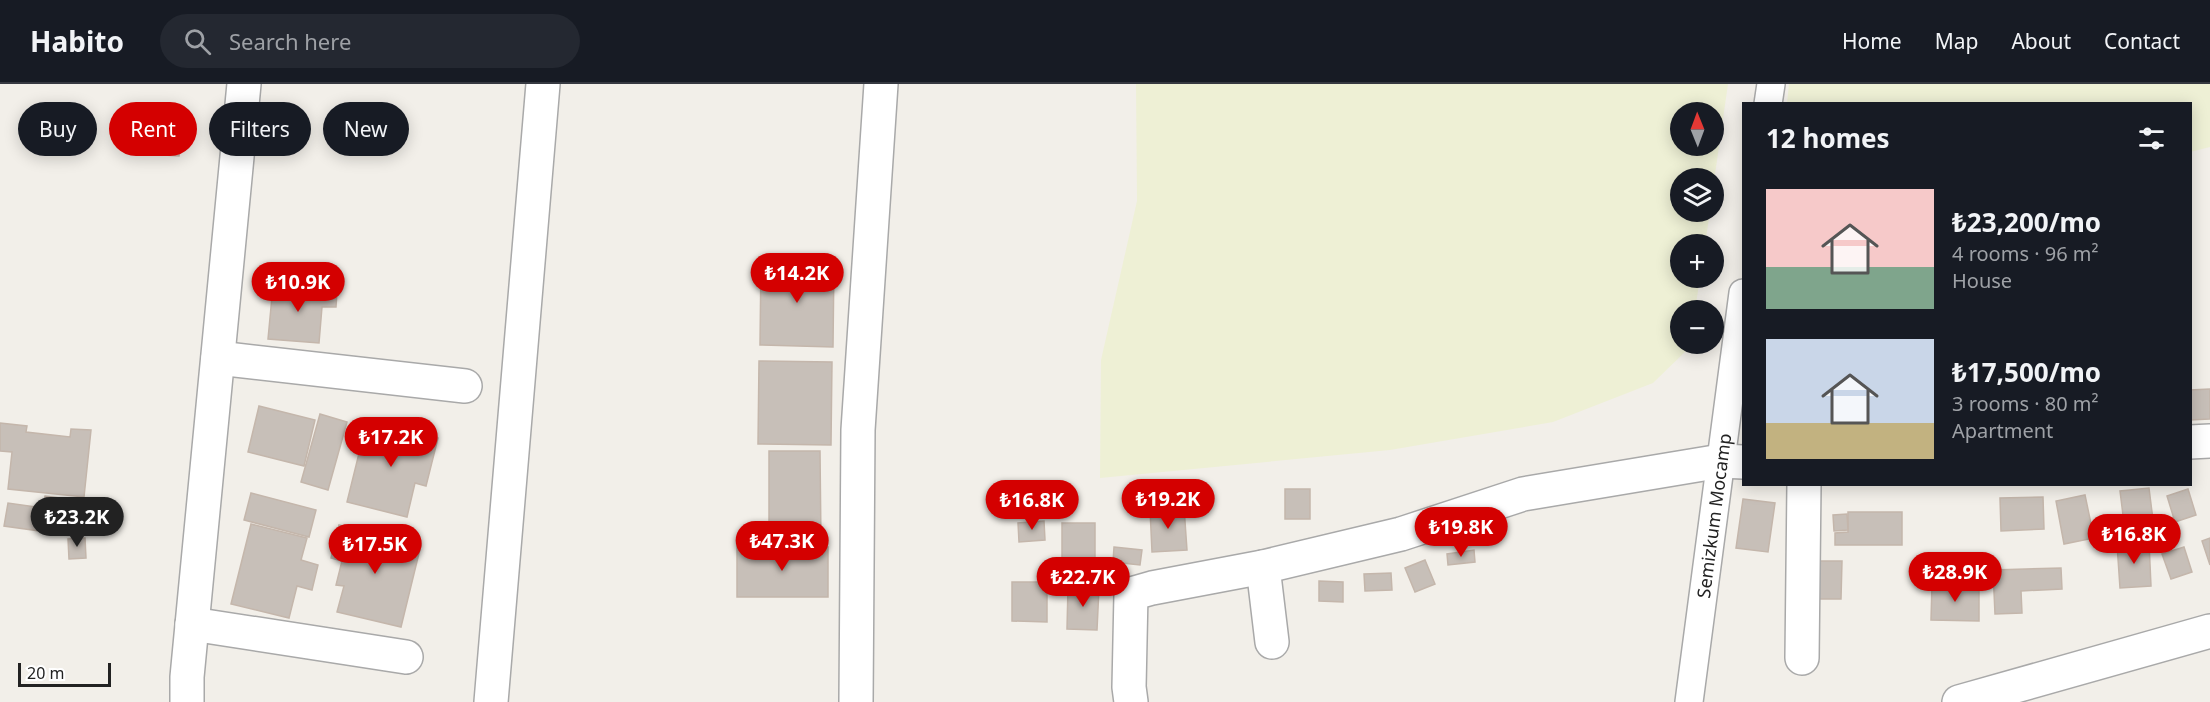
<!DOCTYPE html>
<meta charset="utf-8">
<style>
:root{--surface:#171b24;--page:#242831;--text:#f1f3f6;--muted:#9ea1a6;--line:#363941;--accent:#d40000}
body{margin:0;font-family:"Noto Sans",sans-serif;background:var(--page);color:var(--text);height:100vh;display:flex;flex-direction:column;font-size:22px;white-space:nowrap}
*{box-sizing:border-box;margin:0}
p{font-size:20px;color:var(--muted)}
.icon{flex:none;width:33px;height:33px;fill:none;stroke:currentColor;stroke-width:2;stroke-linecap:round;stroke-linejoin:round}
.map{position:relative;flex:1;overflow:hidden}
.details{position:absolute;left:1742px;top:18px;width:450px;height:384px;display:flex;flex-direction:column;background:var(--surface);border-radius:0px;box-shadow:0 3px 15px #0003}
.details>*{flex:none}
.guide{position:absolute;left:18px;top:18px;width:570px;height:54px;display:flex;gap:12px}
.needle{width:39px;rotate:359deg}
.controls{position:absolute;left:1670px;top:18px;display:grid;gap:12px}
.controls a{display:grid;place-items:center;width:54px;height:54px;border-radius:50%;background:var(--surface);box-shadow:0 3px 15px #0003;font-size:30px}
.scale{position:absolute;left:18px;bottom:15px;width:93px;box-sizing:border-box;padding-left:6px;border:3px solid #222;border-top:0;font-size:16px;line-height:21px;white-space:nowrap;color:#222;-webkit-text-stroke:4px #fff;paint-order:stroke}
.price{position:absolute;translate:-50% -51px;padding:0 14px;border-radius:21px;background:var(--accent);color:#fff;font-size:20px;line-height:39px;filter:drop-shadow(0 2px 3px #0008)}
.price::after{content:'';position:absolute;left:50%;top:36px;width:18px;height:14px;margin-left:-9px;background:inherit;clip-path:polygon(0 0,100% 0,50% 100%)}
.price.selected{background:#222;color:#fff}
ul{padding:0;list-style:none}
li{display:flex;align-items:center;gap:18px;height:150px;padding:0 24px}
li span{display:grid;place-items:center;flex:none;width:168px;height:120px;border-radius:0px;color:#555}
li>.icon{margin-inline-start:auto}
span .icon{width:72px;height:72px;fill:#fffc;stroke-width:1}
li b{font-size:26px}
h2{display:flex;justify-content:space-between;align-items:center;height:72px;padding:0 24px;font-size:26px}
.tag{padding:0 21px;border-radius:27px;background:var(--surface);box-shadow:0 3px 15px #0003;font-size:21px;line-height:54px}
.tag.selected{background:var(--accent);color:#fff}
header{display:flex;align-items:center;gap:36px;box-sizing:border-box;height:84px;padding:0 30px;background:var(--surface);border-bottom:2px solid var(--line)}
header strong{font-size:28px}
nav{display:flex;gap:33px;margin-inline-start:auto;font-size:21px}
.search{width:420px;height:54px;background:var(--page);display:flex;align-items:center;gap:15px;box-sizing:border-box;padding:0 21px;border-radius:33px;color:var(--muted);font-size:22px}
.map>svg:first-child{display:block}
.farmland{fill:#eef0d5;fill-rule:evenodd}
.building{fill:#c7bfb8;stroke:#c4b6ab;stroke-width:1.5}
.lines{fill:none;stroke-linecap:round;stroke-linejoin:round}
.pedestrian-casing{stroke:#a9a9a9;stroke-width:30}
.minor-casing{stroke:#a9a9a9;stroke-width:36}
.pedestrian{stroke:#fff;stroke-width:27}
.minor{stroke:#fff;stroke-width:33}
.labels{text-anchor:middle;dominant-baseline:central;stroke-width:4.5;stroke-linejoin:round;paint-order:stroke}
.street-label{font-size:18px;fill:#222;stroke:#fff}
</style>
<header>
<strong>Habito</strong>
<div class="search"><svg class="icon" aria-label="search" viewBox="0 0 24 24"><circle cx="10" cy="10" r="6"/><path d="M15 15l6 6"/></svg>Search here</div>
<nav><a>Home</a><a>Map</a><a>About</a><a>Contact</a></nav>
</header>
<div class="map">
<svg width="2210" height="618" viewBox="0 0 2210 618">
<rect width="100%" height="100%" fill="#f2efe9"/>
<g class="farmland">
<path d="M1136,0H1728L1713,104V94H1680V128H1710L1705,160H1680V194H1700L1695,226H1680V260H1690L1689,264L1653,299L1553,338L1390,366L1100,394L1101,276L1137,117ZM1680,28H1713V62H1680Z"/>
<polygon points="1789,0 2210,0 2210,63 2190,68 2190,20 1787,19"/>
</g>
<g class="building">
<polygon points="122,29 183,34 179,72 133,69 135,49 120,48"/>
<polygon points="761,178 834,178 833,263 760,261"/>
<polygon points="273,202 337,207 336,223 322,223 319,259 268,255"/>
<polygon points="759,277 832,278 831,361 758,360"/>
<polygon points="2210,305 2210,335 2190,336 2190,306"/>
<polygon points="259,322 315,336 304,382 248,368"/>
<polygon points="320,330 347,338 328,406 301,398"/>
<polygon points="367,337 438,354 426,402 415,399 407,433 347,418"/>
<polygon points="0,339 27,342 26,348 70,353 71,345 91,346 84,413 8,405 12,368 0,367"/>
<polygon points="769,367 820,367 821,458 769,458"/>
<polygon points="2149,404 2154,444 2125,447 2120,407"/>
<rect x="1285" y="405" width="25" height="30"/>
<polygon points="2188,405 2196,431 2175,438 2167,412"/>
<polygon points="251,409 316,426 309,453 244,436"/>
<polygon points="2085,411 2094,454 2064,460 2056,417"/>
<polygon points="45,412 59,414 53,449 4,442 8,419 43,424"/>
<polygon points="2043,413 2044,445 2001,447 2000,414"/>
<polygon points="1743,415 1775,419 1768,468 1736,464"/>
<polygon points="1184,423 1187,466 1152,468 1150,425"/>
<polygon points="1848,428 1902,428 1902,461 1835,461 1835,449 1848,448"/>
<polygon points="1847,430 1848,446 1834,447 1833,431"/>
<polygon points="1044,437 1045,456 1019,458 1018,439"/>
<polygon points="1062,439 1095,439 1095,479 1062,478"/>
<polygon points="251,440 307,454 301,476 318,481 312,506 297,502 289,534 231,520"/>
<polygon points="339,441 421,461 401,543 337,528 344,502 336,501 342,477 331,474"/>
<polygon points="85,454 86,474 69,475 68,455"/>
<polygon points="2210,454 2210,481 2202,457"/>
<polygon points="2149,458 2151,502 2120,504 2117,460"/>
<polygon points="737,462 828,463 828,513 737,513"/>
<polygon points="1114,463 1142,466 1140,481 1113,478"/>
<polygon points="2184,463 2192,488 2171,495 2162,470"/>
<polygon points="1474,466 1475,478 1448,481 1447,470"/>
<polygon points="1425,476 1435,500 1415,508 1405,484"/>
<polygon points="1819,477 1842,477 1841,515 1819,515"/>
<polygon points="2061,484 2062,505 2021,507 2022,529 1995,530 1993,486"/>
<polygon points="1391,489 1392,506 1365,507 1364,490"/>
<polygon points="1319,497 1343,498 1343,518 1319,517"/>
<polygon points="1012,498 1047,498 1047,538 1012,537"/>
<polygon points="1932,501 1979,501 1979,537 1931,536"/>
<polygon points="1068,503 1099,504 1097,546 1067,545"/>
</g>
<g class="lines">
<g class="pedestrian-casing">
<g id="pedestrian">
<polyline points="1768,20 1771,0"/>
<path id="s1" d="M1689,618L1743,209"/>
</g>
</g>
<g class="minor-casing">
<g id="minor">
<polyline points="218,274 465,302"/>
<polyline points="2190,358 2210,357"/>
<polyline points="192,540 406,573"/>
<polyline points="1272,558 1263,483 1401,450 1523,410 1721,377 1743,378"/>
<polyline points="1802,574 1804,400"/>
<polyline points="187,618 187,593 244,0"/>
<polyline points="491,618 543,0"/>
<polyline points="856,618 858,346 881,0"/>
<polyline points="1131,618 1129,603 1131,510 1152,504 1263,483"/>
<polyline points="1959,618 2210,547"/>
</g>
</g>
<use href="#pedestrian" class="pedestrian"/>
<use href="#minor" class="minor"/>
</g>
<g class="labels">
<g class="street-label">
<text stroke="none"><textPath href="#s1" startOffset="188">Semizkum Mocamp</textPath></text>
</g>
</g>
</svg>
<div class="controls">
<a><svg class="needle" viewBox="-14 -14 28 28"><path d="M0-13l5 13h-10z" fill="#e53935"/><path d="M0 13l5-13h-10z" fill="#9ea1a6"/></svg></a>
<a><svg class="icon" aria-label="layers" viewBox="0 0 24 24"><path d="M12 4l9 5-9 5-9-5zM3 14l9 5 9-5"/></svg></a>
<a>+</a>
<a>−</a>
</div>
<div class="scale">20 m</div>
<b class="price" style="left:797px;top:220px">₺14.2K</b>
<b class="price" style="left:298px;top:229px">₺10.9K</b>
<b class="price" style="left:391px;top:384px">₺17.2K</b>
<b class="price" style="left:1168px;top:446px">₺19.2K</b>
<b class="price" style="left:1032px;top:447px">₺16.8K</b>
<b class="price selected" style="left:77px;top:464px">₺23.2K</b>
<b class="price" style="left:1461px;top:474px">₺19.8K</b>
<b class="price" style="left:2134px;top:481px">₺16.8K</b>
<b class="price" style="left:782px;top:488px">₺47.3K</b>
<b class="price" style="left:375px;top:491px">₺17.5K</b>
<b class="price" style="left:1955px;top:519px">₺28.9K</b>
<b class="price" style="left:1083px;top:524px">₺22.7K</b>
<div class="guide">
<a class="tag">Buy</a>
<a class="tag selected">Rent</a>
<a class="tag">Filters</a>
<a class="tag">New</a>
</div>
<section class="details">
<h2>12 homes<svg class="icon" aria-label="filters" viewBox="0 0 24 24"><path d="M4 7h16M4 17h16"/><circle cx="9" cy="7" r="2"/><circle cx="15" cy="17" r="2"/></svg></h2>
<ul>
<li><span style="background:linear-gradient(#f6c9c9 65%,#7fa58c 0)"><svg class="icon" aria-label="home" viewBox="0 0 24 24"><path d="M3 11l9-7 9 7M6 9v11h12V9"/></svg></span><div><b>₺23,200/mo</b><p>4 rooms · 96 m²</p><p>House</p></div></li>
<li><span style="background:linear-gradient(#c9d6e8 70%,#c2b280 0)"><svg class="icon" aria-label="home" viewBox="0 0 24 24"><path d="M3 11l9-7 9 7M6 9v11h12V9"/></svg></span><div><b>₺17,500/mo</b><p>3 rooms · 80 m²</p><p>Apartment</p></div></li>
</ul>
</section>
</div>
